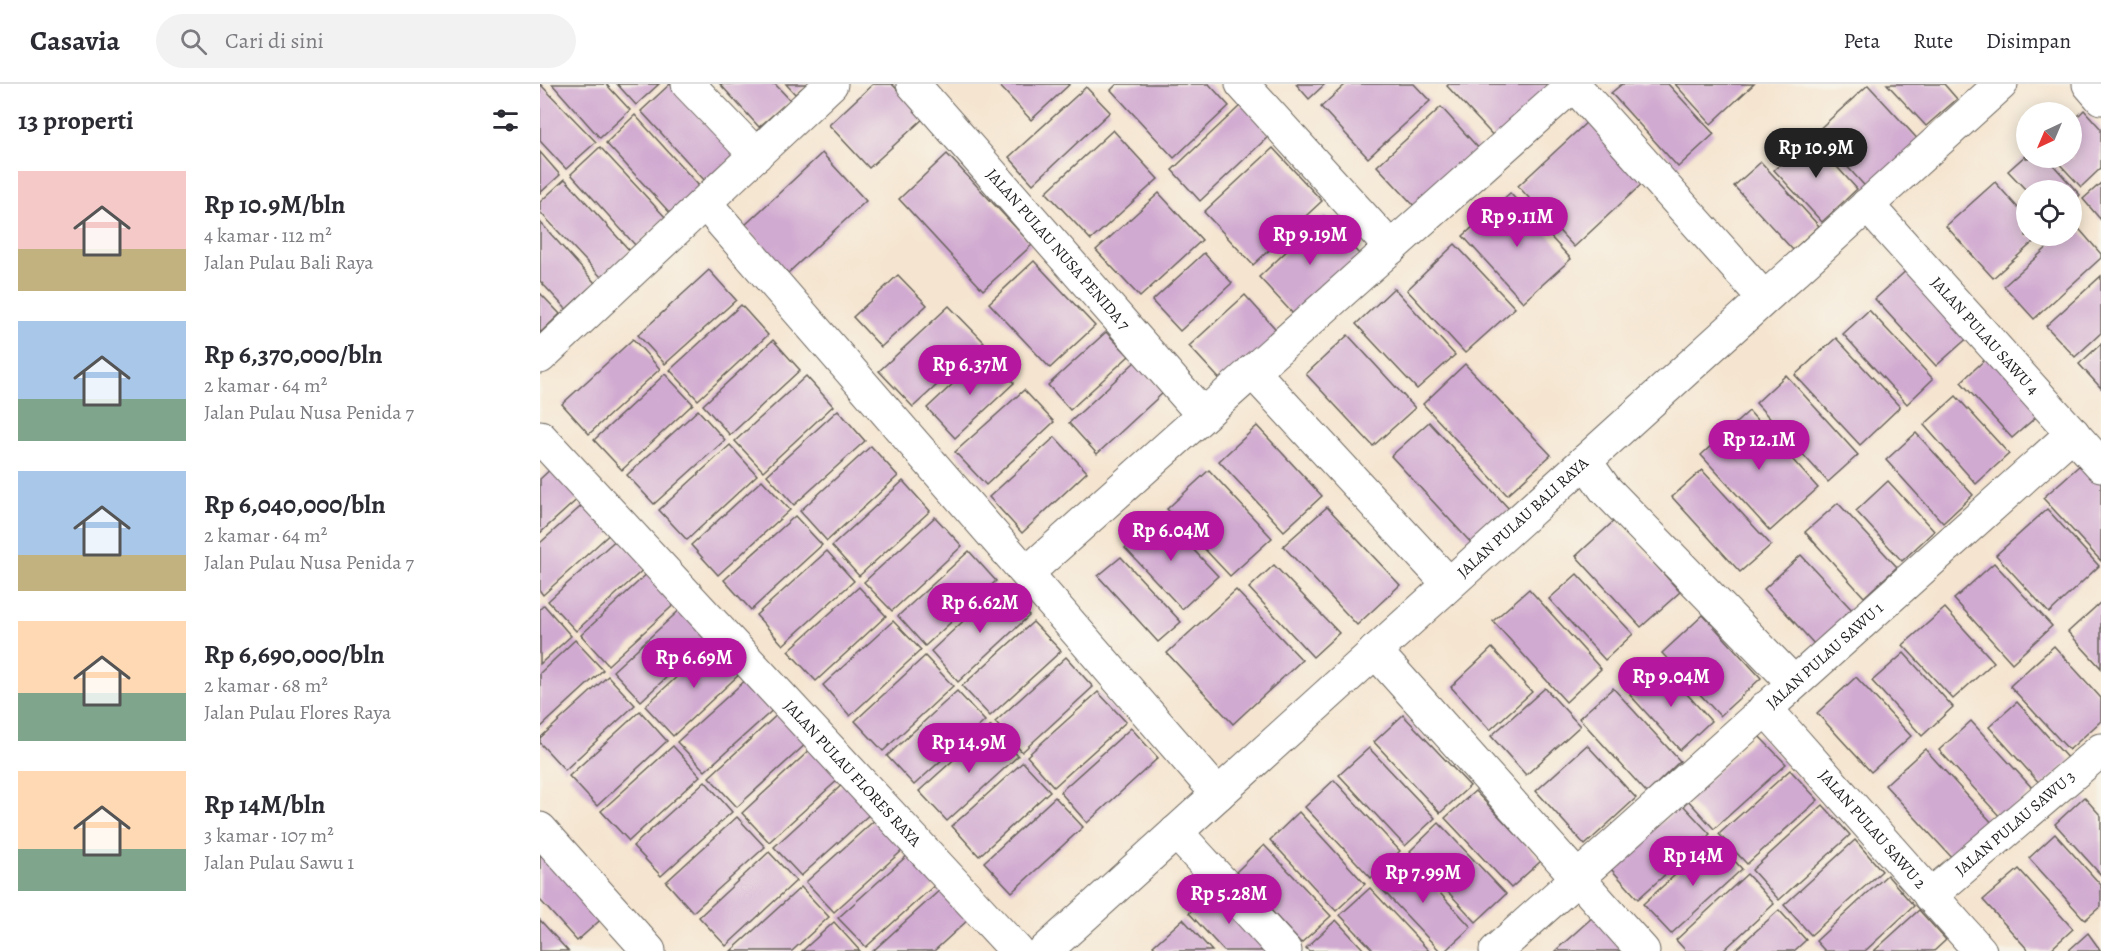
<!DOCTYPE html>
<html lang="id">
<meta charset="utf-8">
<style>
:root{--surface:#fff;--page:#f2f2f3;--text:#2b2b33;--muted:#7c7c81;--line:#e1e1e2;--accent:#b5179e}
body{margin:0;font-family:Alegreya,serif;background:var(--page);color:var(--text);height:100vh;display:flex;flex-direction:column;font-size:22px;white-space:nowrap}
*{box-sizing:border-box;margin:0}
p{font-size:20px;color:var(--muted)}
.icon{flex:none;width:33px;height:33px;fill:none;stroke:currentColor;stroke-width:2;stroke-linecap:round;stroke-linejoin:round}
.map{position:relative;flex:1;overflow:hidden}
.panel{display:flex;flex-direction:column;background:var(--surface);width:540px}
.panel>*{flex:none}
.needle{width:39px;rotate:224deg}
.buttons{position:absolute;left:1476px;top:18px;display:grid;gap:12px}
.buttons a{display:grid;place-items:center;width:66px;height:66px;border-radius:50%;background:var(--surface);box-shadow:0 3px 15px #0003;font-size:30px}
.price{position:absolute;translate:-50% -51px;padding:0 14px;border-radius:21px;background:var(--accent);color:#fff;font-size:20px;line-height:39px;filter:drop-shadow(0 2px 3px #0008)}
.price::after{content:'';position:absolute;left:50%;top:36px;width:18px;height:14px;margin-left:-9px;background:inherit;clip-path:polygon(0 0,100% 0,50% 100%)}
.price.on{background:#222;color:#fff}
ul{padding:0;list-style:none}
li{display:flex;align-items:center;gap:18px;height:150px;padding:0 18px}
li span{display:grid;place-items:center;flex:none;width:168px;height:120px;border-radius:0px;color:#555}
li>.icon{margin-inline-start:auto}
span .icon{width:72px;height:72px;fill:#fffc;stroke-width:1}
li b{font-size:26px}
h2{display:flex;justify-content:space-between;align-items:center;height:72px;padding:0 18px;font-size:26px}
header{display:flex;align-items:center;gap:36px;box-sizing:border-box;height:84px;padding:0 30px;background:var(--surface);border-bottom:2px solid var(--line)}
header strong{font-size:28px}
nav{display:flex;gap:33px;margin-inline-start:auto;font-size:21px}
.search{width:420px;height:54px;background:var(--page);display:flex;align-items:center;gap:15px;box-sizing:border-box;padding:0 21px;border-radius:33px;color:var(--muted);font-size:22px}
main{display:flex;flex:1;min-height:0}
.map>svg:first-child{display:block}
.building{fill:#d1aad1}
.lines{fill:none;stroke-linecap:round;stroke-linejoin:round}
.minor-casing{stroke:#68625b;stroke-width:35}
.minor{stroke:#fff;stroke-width:33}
.labels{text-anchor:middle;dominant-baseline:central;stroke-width:5;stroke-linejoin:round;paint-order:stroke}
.street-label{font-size:16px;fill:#1c1c1c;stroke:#f7f3e8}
</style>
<header>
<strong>Casavia</strong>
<div class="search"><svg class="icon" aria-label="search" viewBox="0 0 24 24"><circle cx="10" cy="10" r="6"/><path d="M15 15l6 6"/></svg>Cari di sini</div>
<nav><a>Peta</a><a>Rute</a><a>Disimpan</a></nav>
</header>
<main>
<section class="panel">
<h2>13 properti<svg class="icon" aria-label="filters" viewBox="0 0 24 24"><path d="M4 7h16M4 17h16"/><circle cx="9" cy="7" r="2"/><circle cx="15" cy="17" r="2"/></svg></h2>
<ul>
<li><span style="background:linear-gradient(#f6c9c9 65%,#c2b280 0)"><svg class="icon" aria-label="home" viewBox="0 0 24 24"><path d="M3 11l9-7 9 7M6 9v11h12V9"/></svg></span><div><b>Rp 10.9M/bln</b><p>4 kamar · 112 m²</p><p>Jalan Pulau Bali Raya</p></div></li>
<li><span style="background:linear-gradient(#a9c7e8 65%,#7fa58c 0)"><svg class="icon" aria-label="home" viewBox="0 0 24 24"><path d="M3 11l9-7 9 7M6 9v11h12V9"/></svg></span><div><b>Rp 6,370,000/bln</b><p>2 kamar · 64 m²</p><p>Jalan Pulau Nusa Penida 7</p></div></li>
<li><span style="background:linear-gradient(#a9c7e8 70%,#c2b280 0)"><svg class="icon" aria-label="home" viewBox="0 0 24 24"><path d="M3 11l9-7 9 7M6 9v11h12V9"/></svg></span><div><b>Rp 6,040,000/bln</b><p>2 kamar · 64 m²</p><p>Jalan Pulau Nusa Penida 7</p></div></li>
<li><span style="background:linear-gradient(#ffd9b3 60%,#7fa58c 0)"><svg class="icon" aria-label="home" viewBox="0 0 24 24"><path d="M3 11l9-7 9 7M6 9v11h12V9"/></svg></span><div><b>Rp 6,690,000/bln</b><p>2 kamar · 68 m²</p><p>Jalan Pulau Flores Raya</p></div></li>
<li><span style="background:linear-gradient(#ffd9b3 65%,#7fa58c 0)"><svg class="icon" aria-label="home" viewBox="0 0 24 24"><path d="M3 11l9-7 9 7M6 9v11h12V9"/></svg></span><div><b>Rp 14M/bln</b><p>3 kamar · 107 m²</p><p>Jalan Pulau Sawu 1</p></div></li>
</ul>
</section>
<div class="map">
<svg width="1561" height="867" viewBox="0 0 1561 867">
<rect width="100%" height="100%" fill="#f7f3e8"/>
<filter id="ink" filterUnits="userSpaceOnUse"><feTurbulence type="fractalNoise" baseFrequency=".0167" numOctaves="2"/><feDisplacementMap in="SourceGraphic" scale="12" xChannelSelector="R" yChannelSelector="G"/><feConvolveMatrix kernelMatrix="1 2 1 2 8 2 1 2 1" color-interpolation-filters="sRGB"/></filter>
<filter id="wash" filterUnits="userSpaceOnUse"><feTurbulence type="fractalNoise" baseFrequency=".008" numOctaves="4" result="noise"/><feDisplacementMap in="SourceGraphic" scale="24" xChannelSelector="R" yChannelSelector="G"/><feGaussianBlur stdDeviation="1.35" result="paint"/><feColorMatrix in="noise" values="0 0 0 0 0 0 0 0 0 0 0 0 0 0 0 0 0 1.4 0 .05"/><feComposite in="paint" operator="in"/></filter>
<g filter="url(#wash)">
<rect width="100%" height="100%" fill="#f5e5d0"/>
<g id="blocks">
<g class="building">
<polygon points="0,0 56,58 26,85 0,57"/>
<polygon points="12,0 66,0 90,26 60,54"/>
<polygon points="77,0 119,0 96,21"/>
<polygon points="130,0 196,71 166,98 101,27"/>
<polygon points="180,0 235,0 250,16 219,43"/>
<polygon points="246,0 267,0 255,10"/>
<polygon points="333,0 352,0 384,34 329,84 289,41"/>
<polygon points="458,0 530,0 491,36"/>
<polygon points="577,0 669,0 689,22 634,74 571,6"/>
<polygon points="756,0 785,0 769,15"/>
<polygon points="806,0 874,0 890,17 828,74 781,23"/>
<polygon points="909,0 1022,0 959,58 907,2"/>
<polygon points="1082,0 1128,0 1174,50 1138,83 1071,9"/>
<polygon points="1135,0 1214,0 1171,40"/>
<polygon points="1347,0 1404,0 1417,15 1386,42"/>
<polygon points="1328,1 1384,62 1332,110 1276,48"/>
<polygon points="546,3 570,28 493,100 469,73"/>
<polygon points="702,20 730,51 660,117 632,86"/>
<polygon points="901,23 942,68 879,127 837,82"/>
<polygon points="1544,26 1561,45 1561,84 1541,103 1514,74 1532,74 1532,38"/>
<polygon points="95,31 160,103 131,130 66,59"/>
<polygon points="1048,37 1104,98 1034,163 978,102"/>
<polygon points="573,46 618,95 551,156 506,108"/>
<polygon points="1270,53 1317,105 1282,138 1234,86"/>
<polygon points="60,63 126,134 96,162 31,90"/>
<polygon points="733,64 782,117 713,181 664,128"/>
<polygon points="0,68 20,91 0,109"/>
<polygon points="282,69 326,117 248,189 204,142"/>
<polygon points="407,70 492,161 443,206 359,115"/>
<polygon points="1486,71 1486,74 1507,74 1540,111 1532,119 1532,106 1486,106 1468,87"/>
<polygon points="1221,78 1279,142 1253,166 1194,102"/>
<polygon points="25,95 90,167 61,193 0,128 0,118"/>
<polygon points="1455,98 1486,133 1486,152 1500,152 1453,194 1406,142"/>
<polygon points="1561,99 1561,136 1543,115"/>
<polygon points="619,109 662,156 600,213 556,166"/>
<polygon points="970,109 1031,175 983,218 923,152"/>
<polygon points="784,132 820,171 755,232 719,193"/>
<polygon points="0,138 55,199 26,225 0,197"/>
<polygon points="1534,139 1561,170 1561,174 1494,235 1464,202 1520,152 1532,152"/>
<polygon points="915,160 975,224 925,269 867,206"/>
<polygon points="664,169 692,199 640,247 612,217"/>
<polygon points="494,177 555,242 510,284 449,219"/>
<polygon points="1369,184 1431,251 1396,282 1335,215"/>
<polygon points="169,186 196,216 125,280 98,251"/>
<polygon points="358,191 387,221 341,263 313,233"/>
<polygon points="1561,192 1561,249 1535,273 1506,242"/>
<polygon points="854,204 915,271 877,305 816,240"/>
<polygon points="0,209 20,230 0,249"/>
<polygon points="705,211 742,252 687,303 649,262"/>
<polygon points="201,221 228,251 158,316 130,286"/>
<polygon points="409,222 444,258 373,323 339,287"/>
<polygon points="1329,226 1393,295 1367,320 1303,250"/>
<polygon points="566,248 589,272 530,326 508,301"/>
<polygon points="808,251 875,324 833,362 766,290"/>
<polygon points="1296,254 1360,323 1320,361 1255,291"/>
<polygon points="93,255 120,285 49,350 22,320"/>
<polygon points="233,256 260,286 190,351 163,321"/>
<polygon points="1561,260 1561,304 1539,280"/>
<polygon points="446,269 474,299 415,354 387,324"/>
<polygon points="1451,270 1503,327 1472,354 1421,298"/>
<polygon points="596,277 624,308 557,370 529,339"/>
<polygon points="925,280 1011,371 967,411 883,320"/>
<polygon points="125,290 153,320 82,386 54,356"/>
<polygon points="1246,291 1318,371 1288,398 1216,319"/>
<polygon points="266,292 293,322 223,387 195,357"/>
<polygon points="484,306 514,338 446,401 415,368"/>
<polygon points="1416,312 1469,370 1436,400 1384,341"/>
<polygon points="158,326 185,356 114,420 87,391"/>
<polygon points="298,326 325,357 254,421 227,391"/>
<polygon points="1209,327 1278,404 1230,447 1161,371"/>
<polygon points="889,338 970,426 933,461 851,372"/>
<polygon points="717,342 782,412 744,447 679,377"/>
<polygon points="1376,349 1433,411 1403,439 1346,376"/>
<polygon points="515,353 547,388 482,449 449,413"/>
<polygon points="190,361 217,391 147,456 119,426"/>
<polygon points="331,362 358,392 287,457 260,427"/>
<polygon points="1549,373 1561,387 1561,477 1503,414"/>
<polygon points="15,381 42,411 0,449 0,395"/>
<polygon points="669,386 732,454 690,492 627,425"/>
<polygon points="1162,386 1231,461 1200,488 1132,413"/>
<polygon points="222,396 250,426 178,491 151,461"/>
<polygon points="363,397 390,427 319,492 292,462"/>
<polygon points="1348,397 1394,447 1362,477 1316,427"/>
<polygon points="47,417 74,446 3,511 0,507 0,459"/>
<polygon points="1298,419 1357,483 1324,513 1265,448"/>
<polygon points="787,423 860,501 817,541 743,462"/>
<polygon points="1507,425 1559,482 1509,529 1456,471"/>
<polygon points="621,431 678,492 642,525 585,464"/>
<polygon points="255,432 282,461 211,526 184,496"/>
<polygon points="395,433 422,462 352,527 324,498"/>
<polygon points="1075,436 1140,508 1101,543 1036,472"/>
<polygon points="80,452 107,482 36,547 8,517"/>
<polygon points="287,467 314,497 243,561 216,531"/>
<polygon points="429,467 456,497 385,562 358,532"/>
<polygon points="1261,471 1314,528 1276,562 1224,505"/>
<polygon points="581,473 641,538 618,558 558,492"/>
<polygon points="1454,479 1512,542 1472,579 1414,515"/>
<polygon points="734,481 799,549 773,573 709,504"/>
<polygon points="111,486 139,516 68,581 41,551"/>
<polygon points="1037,490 1093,550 1065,576 1009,515"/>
<polygon points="461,502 489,532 418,598 391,567"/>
<polygon points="319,503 346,532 276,597 248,567"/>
<polygon points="989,505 1061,585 1026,618 953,537"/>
<polygon points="696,506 762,576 693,640 627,569"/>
<polygon points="1561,518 1561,584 1528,548"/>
<polygon points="4,521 31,552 0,580 0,525"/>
<polygon points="144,522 171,552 101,617 73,587"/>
<polygon points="1405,524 1454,578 1413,615 1363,561"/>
<polygon points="1163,531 1221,594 1180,632 1122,569"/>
<polygon points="353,537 381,566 310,632 283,601"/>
<polygon points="493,538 521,567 450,632 422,602"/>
<polygon points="35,556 63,586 0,644 0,589"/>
<polygon points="176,557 203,587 133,652 105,622"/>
<polygon points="1514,562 1561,614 1561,637 1529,666 1470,602"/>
<polygon points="952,564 992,608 950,646 911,603"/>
<polygon points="1364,569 1413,623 1382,652 1332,597"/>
<polygon points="385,572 413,602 343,667 315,637"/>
<polygon points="526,573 553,603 482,668 455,638"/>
<polygon points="1122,582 1171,637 1140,666 1090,611"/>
<polygon points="68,592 95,621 25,686 0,659 0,654"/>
<polygon points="209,593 236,623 165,687 137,658"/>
<polygon points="1316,593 1371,652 1331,688 1277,629"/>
<polygon points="1005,604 1040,642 986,691 951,652"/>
<polygon points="1073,604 1140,677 1107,709 1039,634"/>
<polygon points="417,607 445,637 374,701 347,672"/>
<polygon points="558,608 586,638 514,703 487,672"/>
<polygon points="1477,618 1530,677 1502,702 1449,643"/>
<polygon points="100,627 127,657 57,722 29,692"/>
<polygon points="240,628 268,658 197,723 169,693"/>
<polygon points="863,631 930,702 900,729 834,658"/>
<polygon points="1431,637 1494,706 1462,735 1399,666"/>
<polygon points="451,642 478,672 407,737 379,707"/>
<polygon points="591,644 618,674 547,739 520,708"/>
<polygon points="1218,651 1246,680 1174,745 1147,715"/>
<polygon points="1047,661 1096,714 1045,761 996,707"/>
<polygon points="133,662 160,692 89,757 61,727"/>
<polygon points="273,663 300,694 229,758 202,729"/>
<polygon points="829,664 895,734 865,762 799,691"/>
<polygon points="1385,665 1454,741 1415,777 1345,701"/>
<polygon points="483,678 510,707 439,772 412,742"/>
<polygon points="1250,686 1278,716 1207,780 1179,750"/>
<polygon points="794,696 860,767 831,794 765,723"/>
<polygon points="165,697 192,728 121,792 93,762"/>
<polygon points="305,698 332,728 261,792 234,763"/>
<polygon points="935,707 1001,777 971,804 905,734"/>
<polygon points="515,713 543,743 472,808 444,778"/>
<polygon points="1544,713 1561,732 1561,791 1515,740"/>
<polygon points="1142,720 1170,750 1098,815 1071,785"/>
<polygon points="1283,721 1310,751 1239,816 1212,786"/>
<polygon points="759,728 825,800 796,827 730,756"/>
<polygon points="197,733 225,763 153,828 126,798"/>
<polygon points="337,734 365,764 294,828 266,798"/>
<polygon points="899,739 966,810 936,838 870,767"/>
<polygon points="1515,750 1561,801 1561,822 1545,836 1489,774"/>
<polygon points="1175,755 1202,785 1131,850 1103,820"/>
<polygon points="1315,756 1342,787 1271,851 1244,821"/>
<polygon points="0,761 67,830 37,857 0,816"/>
<polygon points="724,761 791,832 761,859 696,788"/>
<polygon points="229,768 256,797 186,862 159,833"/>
<polygon points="370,769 397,799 326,863 298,834"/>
<polygon points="865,771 931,843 905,867 900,867 836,799"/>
<polygon points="1479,785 1533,845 1509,867 1489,867 1443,816"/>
<polygon points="1207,790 1234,820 1183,867 1146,867 1136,856"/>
<polygon points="1347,791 1374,822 1325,867 1285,867 1276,857"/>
<polygon points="678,802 739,867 684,867 649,829"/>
<polygon points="261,803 289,833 252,867 191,867"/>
<polygon points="402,804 429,835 394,867 333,867"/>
<polygon points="830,804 889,867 834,867 800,831"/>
<polygon points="1239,826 1266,856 1254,867 1194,867"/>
<polygon points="1379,826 1406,856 1394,867 1334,867"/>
<polygon points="1055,831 1081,867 1015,867"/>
<polygon points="643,835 672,867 618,867 613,862"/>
<polygon points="0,836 28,867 0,867"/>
<polygon points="796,836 825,867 769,867 766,864"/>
<polygon points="294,838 320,867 262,867"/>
<polygon points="1548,849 1561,867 1528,867"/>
</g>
</g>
</g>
<g filter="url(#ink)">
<use href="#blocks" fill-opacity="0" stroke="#68625b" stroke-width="1.5"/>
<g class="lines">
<g class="minor-casing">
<g id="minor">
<polyline points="148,0 216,71"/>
<path id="s1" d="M373,0L663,331"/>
<polyline points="702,0 851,164"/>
<polyline points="1033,0 1224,214"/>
<polyline points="1549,0 1561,14"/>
<polyline points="165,119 678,710"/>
<path id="s2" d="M1327,121L1561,381"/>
<polyline points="0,273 291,0"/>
<polyline points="712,287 909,500"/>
<path id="s3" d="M0,353L477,867"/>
<polyline points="1045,377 1065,405 1254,599"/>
<polyline points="487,489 1034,0"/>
<polyline points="835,567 1103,867"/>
<path id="s4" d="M1225,624L1440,867"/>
<polyline points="0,745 109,867"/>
<polyline points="636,748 745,867"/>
<path id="s5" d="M1390,812L1561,666"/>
<path id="s6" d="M505,867L1461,0"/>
<path id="s7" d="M956,867L1533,349"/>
</g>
</g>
<use href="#minor" class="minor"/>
</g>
</g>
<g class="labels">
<g class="street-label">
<text stroke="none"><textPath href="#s1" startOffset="220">JALAN PULAU NUSA PENIDA 7</textPath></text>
<text stroke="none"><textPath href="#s2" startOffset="176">JALAN PULAU SAWU 4</textPath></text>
<text stroke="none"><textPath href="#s6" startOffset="645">JALAN PULAU BALI RAYA</textPath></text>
<text stroke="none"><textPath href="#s7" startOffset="442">JALAN PULAU SAWU 1</textPath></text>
<text stroke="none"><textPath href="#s3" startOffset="459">JALAN PULAU FLORES RAYA</textPath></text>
<text stroke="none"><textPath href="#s5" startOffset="112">JALAN PULAU SAWU 3</textPath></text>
<text stroke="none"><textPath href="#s4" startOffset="162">JALAN PULAU SAWU 2</textPath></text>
</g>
</g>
</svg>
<div class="buttons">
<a><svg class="needle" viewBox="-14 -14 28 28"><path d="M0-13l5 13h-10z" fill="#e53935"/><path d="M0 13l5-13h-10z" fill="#7c7c81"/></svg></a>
<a><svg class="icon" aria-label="locate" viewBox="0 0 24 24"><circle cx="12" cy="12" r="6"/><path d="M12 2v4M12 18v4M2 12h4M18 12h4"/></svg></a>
</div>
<b class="price on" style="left:1276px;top:95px">Rp 10.9M</b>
<b class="price" style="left:977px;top:164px">Rp 9.11M</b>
<b class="price" style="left:770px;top:182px">Rp 9.19M</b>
<b class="price" style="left:430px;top:312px">Rp 6.37M</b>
<b class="price" style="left:1219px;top:387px">Rp 12.1M</b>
<b class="price" style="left:631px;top:478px">Rp 6.04M</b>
<b class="price" style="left:440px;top:550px">Rp 6.62M</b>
<b class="price" style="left:154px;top:605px">Rp 6.69M</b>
<b class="price" style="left:1131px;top:624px">Rp 9.04M</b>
<b class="price" style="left:429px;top:690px">Rp 14.9M</b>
<b class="price" style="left:1153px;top:803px">Rp 14M</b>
<b class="price" style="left:883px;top:820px">Rp 7.99M</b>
<b class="price" style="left:689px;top:841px">Rp 5.28M</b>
</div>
</main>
